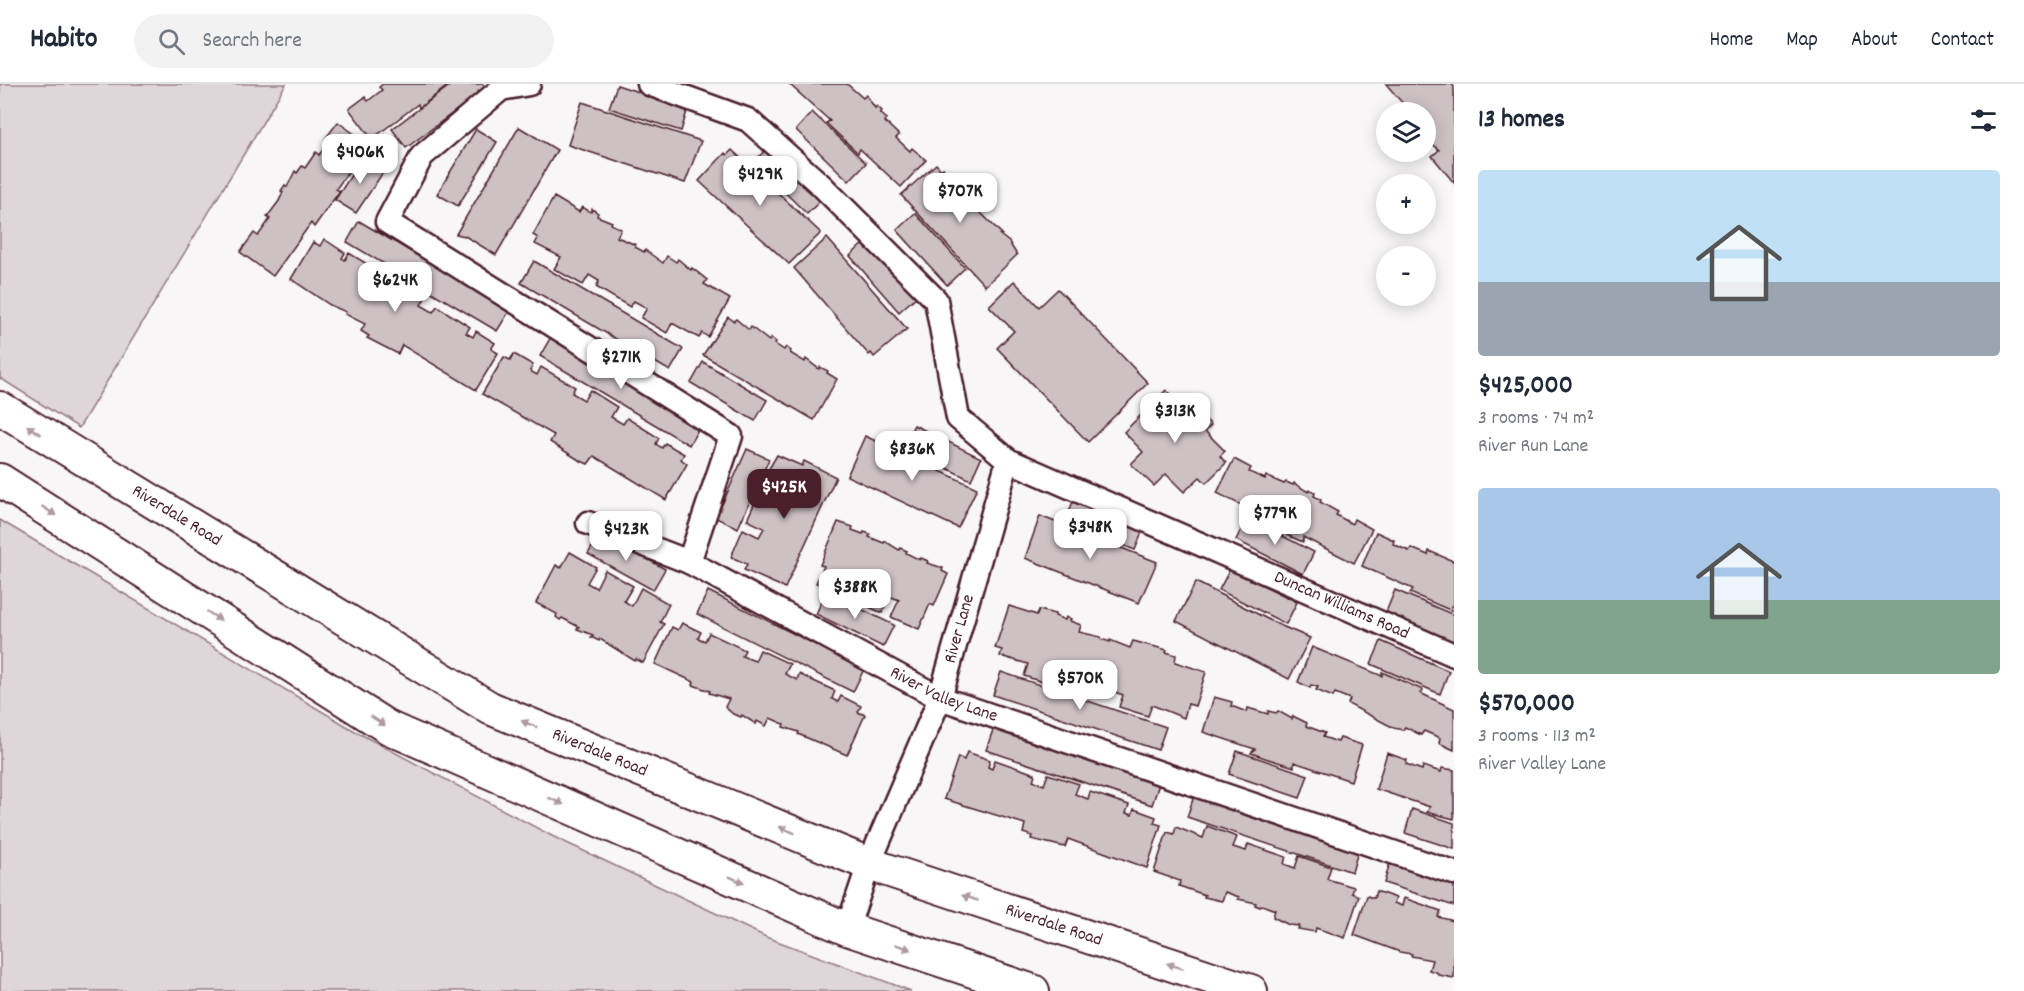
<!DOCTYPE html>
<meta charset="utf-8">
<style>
:root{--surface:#fff;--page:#f2f2f3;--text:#1f2937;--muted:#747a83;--line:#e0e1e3;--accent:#4a1f2b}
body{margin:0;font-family:Dekko,sans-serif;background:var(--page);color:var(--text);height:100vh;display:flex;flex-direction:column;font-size:22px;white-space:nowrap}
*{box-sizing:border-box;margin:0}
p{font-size:20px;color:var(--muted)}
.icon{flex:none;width:33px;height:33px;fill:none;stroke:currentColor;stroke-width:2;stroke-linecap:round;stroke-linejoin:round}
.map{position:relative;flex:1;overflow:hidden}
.drawer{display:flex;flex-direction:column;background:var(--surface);width:570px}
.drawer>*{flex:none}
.controls{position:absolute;left:1376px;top:18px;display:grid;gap:12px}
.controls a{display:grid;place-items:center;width:60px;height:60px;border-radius:50%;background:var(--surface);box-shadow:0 3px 15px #0003;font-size:30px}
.price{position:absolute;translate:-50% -51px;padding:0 14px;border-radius:12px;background:#fff;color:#222;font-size:20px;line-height:39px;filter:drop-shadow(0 2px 3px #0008)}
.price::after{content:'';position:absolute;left:50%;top:36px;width:18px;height:14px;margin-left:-9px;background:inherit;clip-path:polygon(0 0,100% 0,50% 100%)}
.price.on{background:var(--accent);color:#fff}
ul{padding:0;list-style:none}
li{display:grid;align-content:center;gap:12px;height:318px;padding:0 24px}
li span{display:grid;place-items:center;height:186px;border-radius:6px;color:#555}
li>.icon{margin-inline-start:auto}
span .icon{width:108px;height:108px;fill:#fffc;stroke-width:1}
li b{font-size:26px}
h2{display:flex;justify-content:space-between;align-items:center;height:72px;padding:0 24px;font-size:26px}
header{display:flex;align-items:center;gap:36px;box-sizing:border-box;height:84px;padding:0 30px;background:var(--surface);border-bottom:2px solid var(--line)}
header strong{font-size:28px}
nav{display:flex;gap:33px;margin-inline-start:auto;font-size:21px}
.search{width:420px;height:54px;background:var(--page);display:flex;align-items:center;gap:15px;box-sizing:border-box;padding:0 21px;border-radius:33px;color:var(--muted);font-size:22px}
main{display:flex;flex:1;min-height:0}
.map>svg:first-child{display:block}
.green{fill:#ded6d9;stroke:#947a82;stroke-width:1.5}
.building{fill:#cdc1c4;stroke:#4a1f2b;stroke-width:1.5}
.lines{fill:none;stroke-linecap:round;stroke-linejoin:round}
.street-casing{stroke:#4a1f2b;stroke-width:27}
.secondary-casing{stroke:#4a1f2b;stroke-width:36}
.street{stroke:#fff;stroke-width:22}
.secondary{stroke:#fff;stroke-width:32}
.oneway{fill:#ae9aa0}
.labels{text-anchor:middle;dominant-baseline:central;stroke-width:4.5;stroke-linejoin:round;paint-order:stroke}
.street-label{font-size:18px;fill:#4a1f2b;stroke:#fff}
</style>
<header>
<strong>Habito</strong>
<div class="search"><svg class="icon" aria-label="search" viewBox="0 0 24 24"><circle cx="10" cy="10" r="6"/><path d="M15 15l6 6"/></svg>Search here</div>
<nav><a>Home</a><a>Map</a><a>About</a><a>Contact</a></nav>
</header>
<main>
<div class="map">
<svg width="1454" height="907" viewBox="0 0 1454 907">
<rect width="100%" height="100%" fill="#f8f6f7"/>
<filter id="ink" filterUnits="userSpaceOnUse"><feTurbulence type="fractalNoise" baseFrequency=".0167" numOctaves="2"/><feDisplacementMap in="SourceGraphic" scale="12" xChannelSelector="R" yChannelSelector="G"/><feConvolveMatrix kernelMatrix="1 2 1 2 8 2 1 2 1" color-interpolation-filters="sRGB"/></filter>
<g filter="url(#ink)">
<g class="green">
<polygon points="0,0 286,0 79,344 0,294"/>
<polygon points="0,436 360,650 552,752 766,853 911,907 0,907"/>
</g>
<g class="building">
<polygon points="383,0 450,0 419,24 418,20 372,55 349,25 365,13 368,17 382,6 379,3"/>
<polygon points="452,0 483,0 486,4 406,64 392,45"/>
<polygon points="789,0 847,0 863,14 866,11 875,24 877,22 882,27 880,29 887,35 884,37 899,51 896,54 910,67 912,64 926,76 901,103 860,65 858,69 826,39 830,37"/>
<polygon points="1386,0 1452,0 1454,3 1454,99 1432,72 1439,66 1425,53 1425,28 1406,28 1402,24 1405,22"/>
<polygon points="617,1 688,24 681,47 609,24"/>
<polygon points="582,18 701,57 685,99 568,61"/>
<polygon points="812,28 866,79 849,97 796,46"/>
<polygon points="338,38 368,60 336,105 340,107 331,119 314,143 311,139 273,192 240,168 254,149 258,152 270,135 267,133 279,117 283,108 281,107 285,101 287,103 295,87 297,89 302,82 305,84 316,68 319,71 329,58 325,55"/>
<polygon points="519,43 557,66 496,171 465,152 456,150"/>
<polygon points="476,45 497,58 458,122 437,110"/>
<polygon points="771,60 825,112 807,130 754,78"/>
<polygon points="732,66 821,149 789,180 699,97 725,69 727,71"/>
<polygon points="363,73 384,87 356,129 335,116"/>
<polygon points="936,80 941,86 943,84 947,90 945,91 954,97 968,116 970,114 975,119 973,121 1002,150 1000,151 1009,158 1017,171 985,202 901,111"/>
<polygon points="554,113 579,128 582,123 591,128 592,125 598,129 597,132 612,138 611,140 621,145 617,153 636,161 635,163 644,168 645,166 663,179 667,172 676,178 678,175 691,186 692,184 707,196 704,200 730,215 708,253 702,249 699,254 672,239 667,249 641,234 647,224 634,217 630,223 596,203 599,197 589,191 583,201 554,185 561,173 535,160 538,154 533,151"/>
<polygon points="915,129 965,184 947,201 897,146"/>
<polygon points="359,137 510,226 497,247 347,158"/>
<polygon points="827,154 907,245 874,273 871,269 869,271 794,184"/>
<polygon points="324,155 345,169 342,174 345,176 349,169 387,192 384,197 393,203 399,193 427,210 421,221 433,228 437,222 470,243 466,249 473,253 476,247 495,259 491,265 498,269 476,306 402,261 398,270 367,254 369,252 361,247 365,240 345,230 346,228 330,221 291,195 313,158 320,162"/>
<polygon points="868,155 917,212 899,228 850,172"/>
<polygon points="534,177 683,265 670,287 521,199"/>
<polygon points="1014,197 1039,223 1058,205 1148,299 1088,358 997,264 1014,247 989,222"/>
<polygon points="728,233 734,237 736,235 749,246 751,243 769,257 771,254 776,258 775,260 784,266 786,263 791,267 790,269 805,278 806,275 819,285 820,283 828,287 827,289 837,295 814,336 703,271"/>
<polygon points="552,251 702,339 689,361 540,272"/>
<polygon points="514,270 533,281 530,287 537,291 541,283 575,303 572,309 584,316 590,306 617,323 611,333 623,340 627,334 659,354 656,360 662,364 665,359 684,370 681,375 687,380 666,416 594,372 588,380 579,376 550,358 554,351 482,310 504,273 510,276"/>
<polygon points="703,278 767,316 755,337 691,299"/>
<polygon points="1166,306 1185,326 1190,320 1211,341 1205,347 1225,367 1220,372 1226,379 1206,399 1200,393 1184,408 1166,390 1154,402 1131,380 1143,368 1124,348"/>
<polygon points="914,341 981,374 971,396 903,363"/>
<polygon points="865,352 977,404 958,444 847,392"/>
<polygon points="747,365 769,375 738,444 716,434"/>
<polygon points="777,371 802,382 804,377 836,393 785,504 744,486 747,480 731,473 743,445 759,453 764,444 747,436 760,407 777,415 781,406 765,398 769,389 767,388"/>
<polygon points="1234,375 1251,384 1249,388 1265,395 1266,392 1284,400 1286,398 1293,401 1294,399 1308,408 1309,406 1315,409 1314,412 1321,416 1320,418 1338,428 1336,431 1352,440 1354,435 1372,445 1354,479 1303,453 1303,458 1289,452 1262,438 1265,433 1217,409"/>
<polygon points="1074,415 1144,443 1135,466 1065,438"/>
<polygon points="1040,432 1157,478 1139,519 1025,474"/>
<polygon points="1247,434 1314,468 1303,490 1236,456"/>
<polygon points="838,438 853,443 852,446 863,450 864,448 870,450 869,453 884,459 885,457 899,466 900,464 907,467 906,469 920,476 921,474 928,477 927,479 943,484 942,487 948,490 934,522 930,520 919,545 891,533 899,516 889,512 882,529 853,516 861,499 853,495 845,512 816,499 824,482 820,481"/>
<polygon points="1376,448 1394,456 1393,460 1409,467 1411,464 1428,471 1429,467 1453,477 1454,475 1454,523 1451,522 1452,527 1410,509 1413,505 1362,482"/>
<polygon points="600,449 665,485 653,506 588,470"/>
<polygon points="570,468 596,483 587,499 596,504 605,486 633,502 624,517 632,522 641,504 669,520 660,538 664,540 643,579 636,575 635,577 600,555 599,557 591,553 593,551 577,545 579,543 562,534 560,536 556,533 557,530 536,519 556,481 561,484"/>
<polygon points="1230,485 1297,518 1286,540 1219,506"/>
<polygon points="1196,498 1277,540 1310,554 1289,595 1176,537"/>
<polygon points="1395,506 1454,531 1454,558 1386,528"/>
<polygon points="708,507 864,585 853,608 697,530"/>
<polygon points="826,508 894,541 883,563 816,530"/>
<polygon points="1009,522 1037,531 1039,526 1055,530 1055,532 1065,536 1066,533 1071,535 1070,537 1081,541 1079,548 1101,553 1101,555 1110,558 1110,556 1130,564 1133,557 1167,566 1166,568 1176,571 1175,578 1206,588 1195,622 1188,620 1184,634 1152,621 1148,632 1119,623 1123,611 1109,606 1107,613 1069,601 1071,595 1059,590 1055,602 1024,592 1028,580 1000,572 1002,566 995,564"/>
<polygon points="682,539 701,548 698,554 705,557 709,549 745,566 742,572 755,577 760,566 790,580 785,590 797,596 799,590 835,607 832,615 838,618 841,612 861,622 858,628 865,631 847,671 798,650 799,648 783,643 784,640 770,634 766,642 757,637 756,640 742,631 741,633 733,630 725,623 729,615 709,609 710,607 693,601 694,598 655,580 672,543 678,546"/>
<polygon points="1381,557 1449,587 1440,610 1371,580"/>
<polygon points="1312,563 1382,592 1382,588 1423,606 1420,609 1454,625 1454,666 1439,659 1440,654 1424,647 1421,651 1405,643 1403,646 1394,644 1348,620 1350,615 1335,609 1333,613 1316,606 1318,603 1311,601 1310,604 1298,598"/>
<polygon points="1001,588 1166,643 1158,666 993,611"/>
<polygon points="1214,613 1232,618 1231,622 1247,628 1248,624 1268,630 1268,627 1276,629 1278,627 1292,635 1293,632 1307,639 1306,642 1325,649 1323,653 1338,658 1340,654 1362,661 1351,697 1294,678 1294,683 1265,674 1251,669 1255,665 1203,648"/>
<polygon points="994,643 1160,697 1152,721 986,666"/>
<polygon points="1237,667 1308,691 1300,714 1229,690"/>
<polygon points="967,668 990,676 988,683 992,685 995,676 1035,690 1033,697 1044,701 1048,690 1079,700 1075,710 1088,715 1090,708 1129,721 1126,729 1132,731 1134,725 1156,733 1154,739 1161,741 1147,784 1068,755 1065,763 1031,755 1032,752 1023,749 1025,740 944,715 958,673 964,676"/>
<polygon points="1387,669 1407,676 1406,680 1422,686 1423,682 1441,688 1442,684 1454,686 1454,735 1427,728 1430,723 1376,705"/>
<polygon points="1195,709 1359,764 1352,788 1187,733"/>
<polygon points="1412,725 1454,739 1454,765 1405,749"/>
<polygon points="1207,742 1237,753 1233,763 1246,767 1248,760 1286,773 1284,780 1295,784 1299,772 1331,783 1327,795 1354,803 1352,809 1359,812 1345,854 1316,844 1315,848 1298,845 1299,842 1289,841 1273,833 1275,826 1262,821 1260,823 1255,821 1256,819 1238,815 1239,813 1225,808 1222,817 1204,813 1205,811 1179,802 1180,797 1154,788 1167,748 1174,750 1176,743 1203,754"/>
<polygon points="1391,775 1454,796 1454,822 1384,799"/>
<polygon points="1376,807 1396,814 1394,819 1402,822 1404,814 1441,827 1438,833 1454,837 1454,894 1438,891 1438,889 1429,886 1432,876 1411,872 1412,870 1400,868 1354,851 1367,812 1374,814"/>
</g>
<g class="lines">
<g class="street-casing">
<g id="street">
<polyline points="529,0 501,5 422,72 387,138 731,352 689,478"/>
<path id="s1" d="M649,0L748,36L822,102L936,216L958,334L1008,376L1454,571"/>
<path id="s2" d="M588,439L689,478L940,614L1454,789"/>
<path id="s3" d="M847,845L869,780L940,614L1008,376"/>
</g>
</g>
<g class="secondary-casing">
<g id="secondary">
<path id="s4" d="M0,324L490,624L869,780L1251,907"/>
<polyline points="0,396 389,644 847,845 1033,907"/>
</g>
</g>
<use href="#street" class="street"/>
<use href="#secondary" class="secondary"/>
</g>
<defs><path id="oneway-solid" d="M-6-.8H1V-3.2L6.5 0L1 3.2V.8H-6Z" transform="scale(1.5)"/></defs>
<g class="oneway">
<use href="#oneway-solid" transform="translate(34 346) rotate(-147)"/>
<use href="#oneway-solid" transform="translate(49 427) rotate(33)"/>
<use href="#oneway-solid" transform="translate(214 532) rotate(33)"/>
<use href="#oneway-solid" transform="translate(378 637) rotate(33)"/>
<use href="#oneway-solid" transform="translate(529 640) rotate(-158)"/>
<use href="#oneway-solid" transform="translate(556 717) rotate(24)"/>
<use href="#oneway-solid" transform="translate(787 746) rotate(-158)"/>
<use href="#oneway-solid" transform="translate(737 796) rotate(24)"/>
<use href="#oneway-solid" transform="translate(970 814) rotate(-162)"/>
<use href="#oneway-solid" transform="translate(903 863) rotate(19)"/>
<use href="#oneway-solid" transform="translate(1175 882) rotate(-162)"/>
</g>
</g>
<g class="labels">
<g class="street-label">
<text stroke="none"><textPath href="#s4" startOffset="207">Riverdale Road</textPath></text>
<text stroke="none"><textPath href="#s1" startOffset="915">Duncan Williams Road</textPath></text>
<text stroke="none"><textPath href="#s3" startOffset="321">River Lane</textPath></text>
<text stroke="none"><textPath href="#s2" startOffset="396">River Valley Lane</textPath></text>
<text stroke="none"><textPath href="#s4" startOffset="693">Riverdale Road</textPath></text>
<text stroke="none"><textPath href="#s4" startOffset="1179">Riverdale Road</textPath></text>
</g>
</g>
</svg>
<div class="controls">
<a><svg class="icon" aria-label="layers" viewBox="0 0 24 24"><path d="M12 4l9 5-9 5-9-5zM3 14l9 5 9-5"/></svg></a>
<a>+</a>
<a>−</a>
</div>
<b class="price" style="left:360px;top:101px">$406K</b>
<b class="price" style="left:760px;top:123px">$429K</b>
<b class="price" style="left:960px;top:140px">$707K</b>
<b class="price" style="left:395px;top:229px">$624K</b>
<b class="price" style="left:621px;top:306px">$271K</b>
<b class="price" style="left:1175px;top:360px">$313K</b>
<b class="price" style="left:912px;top:398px">$836K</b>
<b class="price on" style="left:784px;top:436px">$425K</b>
<b class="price" style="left:1275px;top:462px">$779K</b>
<b class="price" style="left:1090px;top:476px">$348K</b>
<b class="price" style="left:626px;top:478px">$423K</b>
<b class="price" style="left:855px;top:536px">$388K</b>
<b class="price" style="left:1080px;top:627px">$570K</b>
</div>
<section class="drawer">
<h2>13 homes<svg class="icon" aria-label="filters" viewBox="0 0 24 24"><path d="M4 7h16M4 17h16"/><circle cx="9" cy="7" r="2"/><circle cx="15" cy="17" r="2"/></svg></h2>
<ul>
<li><span style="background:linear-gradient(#bfe0f5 60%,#9aa5b1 0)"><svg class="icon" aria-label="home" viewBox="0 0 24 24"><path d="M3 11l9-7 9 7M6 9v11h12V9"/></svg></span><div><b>$425,000</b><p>3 rooms · 74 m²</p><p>River Run Lane</p></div></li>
<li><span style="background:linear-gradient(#a9c7e8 60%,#7fa58c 0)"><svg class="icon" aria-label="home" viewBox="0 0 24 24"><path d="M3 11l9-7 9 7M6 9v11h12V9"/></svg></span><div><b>$570,000</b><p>3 rooms · 113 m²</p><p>River Valley Lane</p></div></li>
</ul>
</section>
</main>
